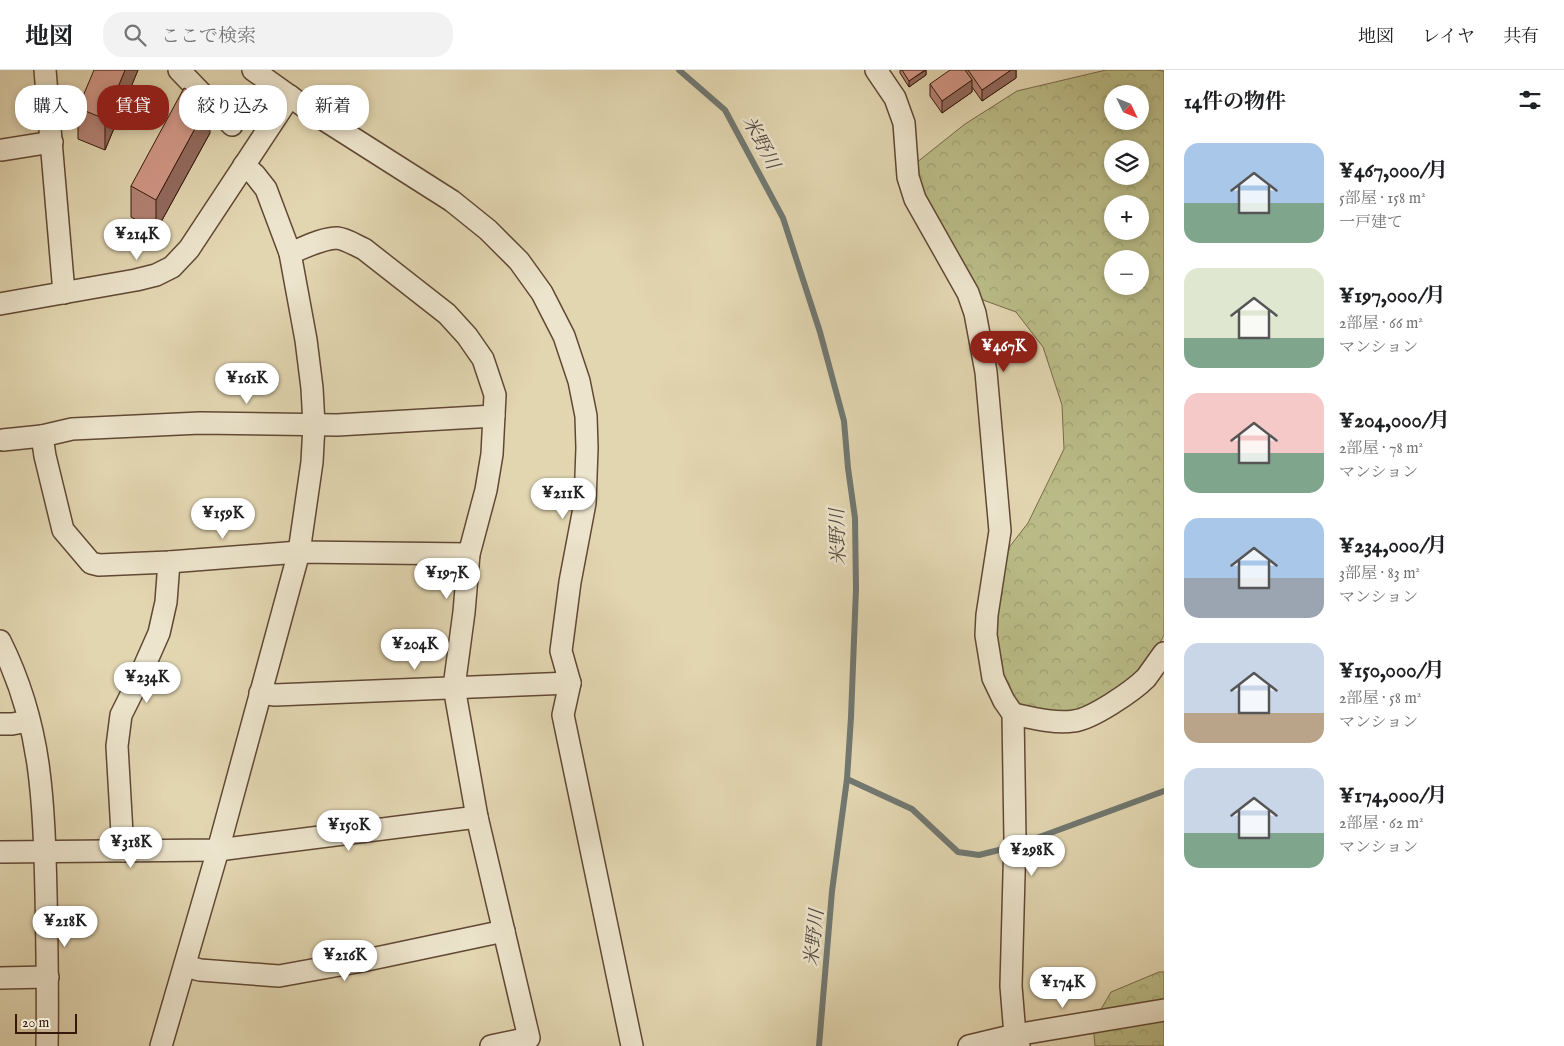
<!DOCTYPE html>
<html lang="ja">
<meta charset="utf-8">
<style>
:root{--surface:#fff;--page:#f2f2f2;--text:#202124;--muted:#757577;--line:#e0e0e0;--accent:#8f2418}
body{margin:0;font-family:"IM FELL English","Noto Serif JP",serif;background:var(--page);color:var(--text);height:100vh;display:flex;flex-direction:column;font-size:19px;white-space:nowrap}
*{box-sizing:border-box;margin:0}
p{font-size:16px;color:var(--muted)}
.icon{flex:none;width:28px;height:28px;fill:none;stroke:currentColor;stroke-width:2;stroke-linecap:round;stroke-linejoin:round}
.map{position:relative;flex:1;overflow:hidden}
.drawer{display:flex;flex-direction:column;background:var(--surface);width:400px}
.drawer>*{flex:none}
.top-card{position:absolute;left:15px;top:15px;width:475px;height:45px;display:flex;gap:10px}
.needle{width:32px;rotate:133deg}
.controls{position:absolute;left:1104px;top:15px;display:grid;gap:10px}
.controls a{display:grid;place-items:center;width:45px;height:45px;border-radius:50%;background:var(--surface);box-shadow:0 2px 8px #0003;font-size:25px}
.scale{position:absolute;left:15px;bottom:12px;width:62px;box-sizing:border-box;padding-left:5px;border:2px solid #36190b;border-top:0;font-size:14px;line-height:18px;white-space:nowrap;color:#36190b;-webkit-text-stroke:4px #ece4cc;paint-order:stroke}
.price{position:absolute;translate:-50% -42px;padding:0 11px;border-radius:18px;background:#fff;color:#222;font-size:16px;line-height:32px;filter:drop-shadow(0 1px 2px #0008)}
.price::after{content:'';position:absolute;left:50%;top:30px;width:15px;height:11px;margin-left:-8px;background:inherit;clip-path:polygon(0 0,100% 0,50% 100%)}
.price.current{background:var(--accent);color:#fff}
ul{padding:0;list-style:none}
li{display:flex;align-items:center;gap:15px;height:125px;padding:0 20px}
li span{display:grid;place-items:center;flex:none;width:140px;height:100px;border-radius:15px;color:#555}
li>.icon{margin-inline-start:auto}
span .icon{width:60px;height:60px;fill:#fffc;stroke-width:1}
li b{font-size:21px}
h2{display:flex;justify-content:space-between;align-items:center;height:60px;padding:0 20px;font-size:21px}
.pill{padding:0 18px;border-radius:20px;background:var(--surface);box-shadow:0 2px 8px #0003;font-size:18px;line-height:45px}
.pill.current{background:var(--accent);color:#fff}
header{display:flex;align-items:center;gap:30px;box-sizing:border-box;height:70px;padding:0 25px;background:var(--surface);border-bottom:1px solid var(--line)}
header strong{font-size:24px}
nav{display:flex;gap:28px;margin-inline-start:auto;font-size:18px}
.search{width:350px;height:45px;background:var(--page);display:flex;align-items:center;gap:12px;box-sizing:border-box;padding:0 18px;border-radius:20px;color:var(--muted);font-size:19px}
main{display:flex;flex:1;min-height:0}
.map>svg:first-child{display:block}
.forest{fill:url(#forest-crowns);stroke:#786a49;fill-rule:evenodd}
.lines{fill:none;stroke-linecap:round;stroke-linejoin:round}
.stream{stroke:#717871;stroke-width:6}
.minor-casing{stroke:#614834;stroke-width:24}
.minor{stroke:#ece4cc;stroke-width:21}
.wall{fill:#b48274;stroke:#36190b}
.shaded-wall{fill:#926a5e;stroke:#36190b}
.building{fill:#d19787;stroke:#36190b}
.labels{text-anchor:middle;dominant-baseline:central;stroke-width:5;stroke-linejoin:round;paint-order:stroke}
.water-label{font-size:19px;font-style:italic;fill:#53483e;stroke:#ece4cc}
</style>
<header>
<strong>地図</strong>
<div class="search"><svg class="icon" aria-label="search" viewBox="0 0 24 24"><circle cx="10" cy="10" r="6"/><path d="M15 15l6 6"/></svg>ここで検索</div>
<nav><a>地図</a><a>レイヤ</a><a>共有</a></nav>
</header>
<main>
<div class="map">
<svg width="1164" height="976" viewBox="0 0 1164 976">
<defs>
<pattern id="forest-crowns" width="20" height="18" patternUnits="userSpaceOnUse" patternTransform="scale(1.25)"><rect width="20" height="18" fill="#babc87"/><path d="M2 6a3 3 0 1 1 6 0M12 15a3 3 0 1 1 6 0" fill="none" stroke="#a0a173"/></pattern>
</defs>
<rect width="100%" height="100%" fill="#e2d6b1"/>
<filter id="stains"><feTurbulence type="fractalNoise" baseFrequency=".004" numOctaves="4"/><feColorMatrix values="0 0 0 0 .2 0 0 0 0 .09 0 0 0 0 .02 0 0 0 .5 -.17"/></filter>
<radialGradient id="worn" r=".72"><stop offset=".6" stop-color="#630" stop-opacity="0"/><stop offset="1" stop-color="#630" stop-opacity=".3"/></radialGradient>
<g class="forest">
<path d="M1106,0H1156L1164,1V565L1152,589L1133,611L1077,643L1047,645L1012,636L988,573L1007,480L1028,453L1064,379L1062,335L1043,277L1016,242L972,226L918,118L916,93L965,54L1017,21ZM1112,24H1140V51H1112ZM1112,79H1140V106H1112ZM1112,134H1140V161H1112ZM1112,189H1140V216H1112Z"/>
<polygon points="1159,902 1164,902 1164,976 1095,976 1093,953 1111,922"/>
</g>
<g class="lines">
<g class="stream">
<polyline points="679,0 725,40 783,148 820,262 844,351 848,398 855,448 856,519 851,647 847,709 832,821 819,976"/>
<polyline points="847,709 912,739 958,782 979,785 1015,776 1164,721"/>
</g>
<g class="minor-casing">
<g id="minor">
<polyline points="45,0 64,223"/>
<polyline points="179,0 232,55"/>
<polyline points="253,0 312,42 452,131 488,160 519,191 542,223 564,266 579,311 586,346 587,378 585,433 570,512 561,581 570,613 563,645 632,976"/>
<polyline points="876,0 895,28 904,53 908,107 915,129 968,223 975,243 986,302 1000,461 987,545 986,565 993,608 1004,631 1013,644 1015,768 1011,916 1015,965 1019,976"/>
<polyline points="2,80 52,72"/>
<path d="M290,183C304,178 322,168 337,168C346,169 355,175 364,179L447,244L467,266L483,289L495,325L492,384L486,420L469,484L464,542L454,617L477,747L529,968L491,976"/>
<polyline points="0,234 136,210 156,205 172,197 189,179 290,26"/>
<polyline points="42,366 45,386 63,460 91,493 99,495 169,492 299,482 469,484"/>
<polyline points="3,370 42,366 72,359 200,353 337,355 494,346"/>
<path d="M0,571C19,609 32,652 38,694C44,737 45,781 46,824C47,874 48,925 47,976"/>
<polyline points="260,623 275,625 570,613"/>
<path d="M1013,644C1032,648 1055,654 1074,651C1092,649 1133,621 1146,608C1152,600 1158,591 1164,583"/>
<polyline points="0,654 12,654 29,651"/>
<polyline points="123,781 117,676 121,645 136,615 159,563 166,532 169,492"/>
<polyline points="0,782 218,780 477,747"/>
<polyline points="185,896 200,900 279,906 362,891 504,861"/>
<polyline points="0,908 48,907"/>
<polyline points="161,976 218,780 299,482 312,392 314,355 312,318 306,270 290,183 266,119 255,105 244,95"/>
<polyline points="969,976 1015,965 1164,940"/>
</g>
</g>
<use href="#minor" class="minor"/>
</g>
<g class="wall">
<polygon points="138,0 105,80 78,69 78,38"/>
<polygon points="900,0 926,0 926,5 909,17 900,3"/>
<polygon points="966,0 1016,0 1016,8 982,31 972,17 972,22 942,43 930,26 930,14 966,1"/>
<polygon points="210,63 156,161 131,147 131,116"/>
</g>
<g class="shaded-wall">
<polygon points="125,0 138,0 105,80 105,49"/>
<polygon points="926,0 926,5 909,17 909,11"/>
<polygon points="1011,0 1016,0 1016,8 982,31 982,20"/>
<polygon points="972,10 972,22 942,43 942,31"/>
<polygon points="210,31 210,63 156,161 156,130"/>
</g>
<g class="building">
<polygon points="94,0 125,0 105,49 78,38"/>
<polygon points="902,0 925,0 909,11"/>
<polygon points="950,0 965,0 972,10 942,31 930,14"/>
<polygon points="968,0 1011,0 982,20"/>
<polygon points="184,18 210,31 156,130 131,116"/>
</g>
<g class="labels">
<g class="water-label">
<text transform="translate(760 73) rotate(62)">米野川</text>
<text transform="translate(839 467) rotate(-92)">米野川</text>
<text transform="translate(815 868) rotate(-84)">米野川</text>
</g>
</g>
<rect width="100%" height="100%" filter="url(#stains)"/>
<rect width="100%" height="100%" fill="url(#worn)"/>
</svg>
<div class="controls">
<a><svg class="needle" viewBox="-14 -14 28 28"><path d="M0-13l5 13h-10z" fill="#e53935"/><path d="M0 13l5-13h-10z" fill="#757577"/></svg></a>
<a><svg class="icon" aria-label="layers" viewBox="0 0 24 24"><path d="M12 4l9 5-9 5-9-5zM3 14l9 5 9-5"/></svg></a>
<a>+</a>
<a>−</a>
</div>
<div class="scale">20 m</div>
<b class="price" style="left:137px;top:191px">¥214K</b>
<b class="price current" style="left:1004px;top:303px">¥467K</b>
<b class="price" style="left:247px;top:335px">¥161K</b>
<b class="price" style="left:563px;top:450px">¥211K</b>
<b class="price" style="left:223px;top:470px">¥159K</b>
<b class="price" style="left:447px;top:530px">¥197K</b>
<b class="price" style="left:415px;top:601px">¥204K</b>
<b class="price" style="left:147px;top:634px">¥234K</b>
<b class="price" style="left:349px;top:782px">¥150K</b>
<b class="price" style="left:131px;top:799px">¥318K</b>
<b class="price" style="left:1032px;top:807px">¥298K</b>
<b class="price" style="left:65px;top:878px">¥218K</b>
<b class="price" style="left:345px;top:912px">¥216K</b>
<b class="price" style="left:1063px;top:939px">¥174K</b>
<div class="top-card">
<a class="pill">購入</a>
<a class="pill current">賃貸</a>
<a class="pill">絞り込み</a>
<a class="pill">新着</a>
</div>
</div>
<section class="drawer">
<h2>14件の物件<svg class="icon" aria-label="filters" viewBox="0 0 24 24"><path d="M4 7h16M4 17h16"/><circle cx="9" cy="7" r="2"/><circle cx="15" cy="17" r="2"/></svg></h2>
<ul>
<li><span style="background:linear-gradient(#a9c7e8 60%,#7fa58c 0)"><svg class="icon" aria-label="home" viewBox="0 0 24 24"><path d="M3 11l9-7 9 7M6 9v11h12V9"/></svg></span><div><b>¥467,000/月</b><p>5部屋 · 158 m²</p><p>一戸建て</p></div></li>
<li><span style="background:linear-gradient(#dfe7d0 70%,#7fa58c 0)"><svg class="icon" aria-label="home" viewBox="0 0 24 24"><path d="M3 11l9-7 9 7M6 9v11h12V9"/></svg></span><div><b>¥197,000/月</b><p>2部屋 · 66 m²</p><p>マンション</p></div></li>
<li><span style="background:linear-gradient(#f6c9c9 60%,#7fa58c 0)"><svg class="icon" aria-label="home" viewBox="0 0 24 24"><path d="M3 11l9-7 9 7M6 9v11h12V9"/></svg></span><div><b>¥204,000/月</b><p>2部屋 · 78 m²</p><p>マンション</p></div></li>
<li><span style="background:linear-gradient(#a9c7e8 60%,#9aa5b1 0)"><svg class="icon" aria-label="home" viewBox="0 0 24 24"><path d="M3 11l9-7 9 7M6 9v11h12V9"/></svg></span><div><b>¥234,000/月</b><p>3部屋 · 83 m²</p><p>マンション</p></div></li>
<li><span style="background:linear-gradient(#c9d6e8 70%,#b9a48a 0)"><svg class="icon" aria-label="home" viewBox="0 0 24 24"><path d="M3 11l9-7 9 7M6 9v11h12V9"/></svg></span><div><b>¥150,000/月</b><p>2部屋 · 58 m²</p><p>マンション</p></div></li>
<li><span style="background:linear-gradient(#c9d6e8 65%,#7fa58c 0)"><svg class="icon" aria-label="home" viewBox="0 0 24 24"><path d="M3 11l9-7 9 7M6 9v11h12V9"/></svg></span><div><b>¥174,000/月</b><p>2部屋 · 62 m²</p><p>マンション</p></div></li>
</ul>
</section>
</main>
